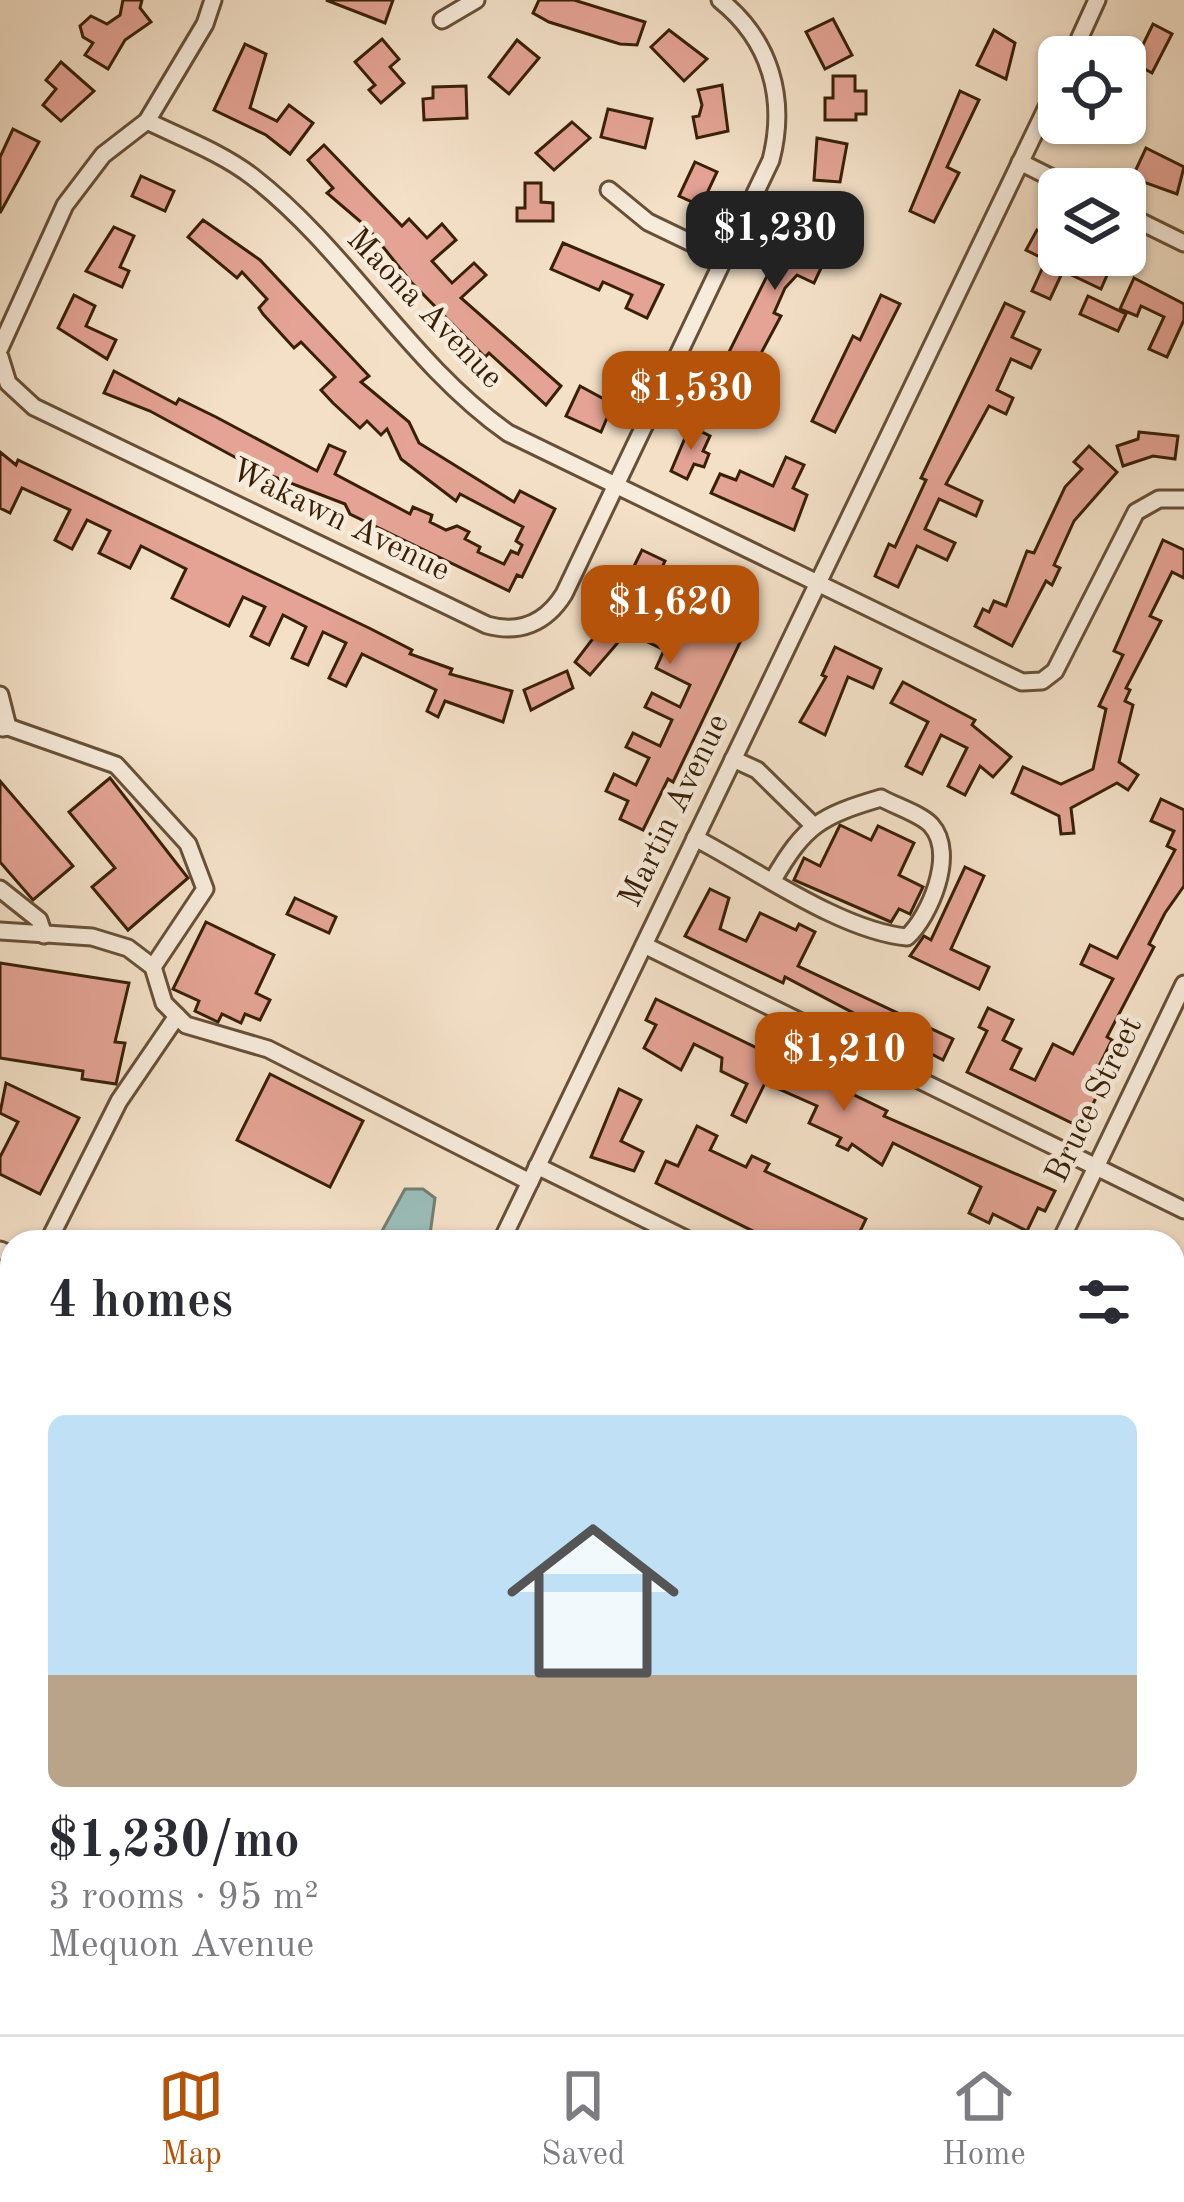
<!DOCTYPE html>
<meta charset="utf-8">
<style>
:root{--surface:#fff;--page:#f2f2f3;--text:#2b2b33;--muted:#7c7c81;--line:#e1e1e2;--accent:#b45309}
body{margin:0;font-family:"Old Standard TT",serif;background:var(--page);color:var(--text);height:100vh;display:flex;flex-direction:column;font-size:45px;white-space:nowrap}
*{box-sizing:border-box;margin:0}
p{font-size:39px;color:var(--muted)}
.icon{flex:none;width:66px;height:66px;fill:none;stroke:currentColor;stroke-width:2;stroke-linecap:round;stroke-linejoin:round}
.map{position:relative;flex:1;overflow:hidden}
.panel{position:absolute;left:0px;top:1230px;width:1185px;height:804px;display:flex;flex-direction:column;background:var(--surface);border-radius:36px 36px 0 0;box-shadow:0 3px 9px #0004}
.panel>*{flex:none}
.tools{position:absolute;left:1038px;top:36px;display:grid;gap:24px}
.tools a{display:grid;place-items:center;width:108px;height:108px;border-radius:18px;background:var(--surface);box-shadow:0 3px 9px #0004;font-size:60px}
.price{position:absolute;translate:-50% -102px;padding:0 27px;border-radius:24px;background:var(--accent);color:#fff;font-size:39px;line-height:78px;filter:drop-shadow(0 3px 6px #0008)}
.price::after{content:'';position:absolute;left:50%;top:72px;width:36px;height:27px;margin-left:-18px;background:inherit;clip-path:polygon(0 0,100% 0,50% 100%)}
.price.active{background:#222;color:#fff}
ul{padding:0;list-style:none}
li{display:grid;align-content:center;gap:24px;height:636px;padding:0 48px}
li span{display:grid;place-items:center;height:372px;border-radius:18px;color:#555}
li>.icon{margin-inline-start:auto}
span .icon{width:216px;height:216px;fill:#fffc;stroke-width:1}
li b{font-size:51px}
h2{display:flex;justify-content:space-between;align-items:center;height:144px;padding:0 48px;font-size:51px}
.dock{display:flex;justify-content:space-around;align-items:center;height:168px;border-top:3px solid var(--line);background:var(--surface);font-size:33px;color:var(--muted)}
.dock a{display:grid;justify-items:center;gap:6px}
.dock .active{color:var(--accent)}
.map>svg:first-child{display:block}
.water{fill:#9bbdb9;stroke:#737e72;stroke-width:3}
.building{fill:#e4a394;stroke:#382007;stroke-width:3;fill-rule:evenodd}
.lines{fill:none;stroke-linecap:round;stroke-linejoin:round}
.minor-casing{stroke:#675037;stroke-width:21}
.minor{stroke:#f7ebdb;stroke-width:15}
.labels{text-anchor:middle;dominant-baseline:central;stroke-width:9;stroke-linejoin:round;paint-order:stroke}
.street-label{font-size:33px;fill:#382007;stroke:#f7ebdb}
</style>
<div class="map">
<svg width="1184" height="2034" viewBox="0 0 1184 2034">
<rect width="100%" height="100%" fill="#f3e0c7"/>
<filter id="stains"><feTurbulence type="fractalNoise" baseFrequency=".00167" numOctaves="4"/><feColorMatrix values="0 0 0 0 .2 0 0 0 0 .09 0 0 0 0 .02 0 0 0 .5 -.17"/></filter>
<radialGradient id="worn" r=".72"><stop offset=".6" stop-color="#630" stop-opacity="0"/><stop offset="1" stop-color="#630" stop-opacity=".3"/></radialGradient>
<polygon class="water" points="405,1189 423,1189 435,1198 429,1242 376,1242"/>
<g class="building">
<polygon points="123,0 142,0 140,8 151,22 125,40 108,69 85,55 93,43 83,37 80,26 91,16 107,24 120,15"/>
<polygon points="326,0 393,0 385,23"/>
<polygon points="539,0 574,0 645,22 637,45 620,44 549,22 533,13"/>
<polygon points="833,19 852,55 825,69 806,32"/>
<polygon points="1153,24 1172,34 1152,73 1134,63"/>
<polygon points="669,30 707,59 684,81 651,47"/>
<polygon points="994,30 1015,43 1006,79 977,65"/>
<polygon points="382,39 399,59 390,67 404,83 381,103 369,90 375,85 355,62"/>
<polygon points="517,40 539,58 509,94 489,77"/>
<polygon points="245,44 266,54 250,108 277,121 289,105 313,123 290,154 266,135 214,110"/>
<polygon points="61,62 94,91 61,121 43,105 56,89 46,80"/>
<polygon points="833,76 855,76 855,91 866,91 866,114 856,114 856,120 825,120 825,98 833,98"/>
<polygon points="722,85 728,131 697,138 693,117 699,116 702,105 698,90"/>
<polygon points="466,86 467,118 424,120 423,99 433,98 433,87"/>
<polygon points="960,91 979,100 947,167 959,173 934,222 910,211"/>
<polygon points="608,109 652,119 645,148 601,137"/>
<polygon points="572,122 590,138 554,170 536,153"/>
<polygon points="13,129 39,142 0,213 0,157"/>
<polygon points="817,138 847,144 840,182 814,180"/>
<polygon points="324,145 402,226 409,219 427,238 442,224 456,240 432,261 452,283 474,263 486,275 461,298 561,386 546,405 489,353 485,357 411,282 368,228 327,193 333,188 308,160"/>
<polygon points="1146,148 1184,167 1177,194 1132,178"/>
<polygon points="695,162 717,172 701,206 679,196"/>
<polygon points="141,176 174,191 165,211 132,196"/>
<polygon points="525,183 541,183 541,202 553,203 553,221 517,221 517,208 525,208"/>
<polygon points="805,200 826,210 804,258 822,266 814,283 797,275 785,288 774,313 781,316 744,385 723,375 728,364 724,362"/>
<polygon points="203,220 260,260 369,376 361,382 409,422 419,443 514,502 520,491 555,509 522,577 517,575 509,591 350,514 345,504 264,473 150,411 104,393 114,371 176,404 179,399 216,417 317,471 329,445 345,452 335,474 410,514 413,507 432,515 430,522 446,530 457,526 469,532 465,539 480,547 478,552 504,564 511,551 518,554 522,545 516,541 523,527 460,494 456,501 401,459 387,429 381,435 367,421 360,428 333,403 321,390 335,377 301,342 294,348 263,314 259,308 267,299 242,272 237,278 188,237"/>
<polygon points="114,227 134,236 120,267 129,271 122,287 86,271"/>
<polygon points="1037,230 1056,239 1059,232 1059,255 1082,255 1111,266 1101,289 1063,271 1050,299 1032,291 1046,260 1026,250"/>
<polygon points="563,243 663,285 647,318 626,308 632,295 603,282 599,290 551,269"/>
<polygon points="1134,278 1184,304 1184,320 1167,357 1149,349 1164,317 1141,306 1137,316 1120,309"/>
<polygon points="74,295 95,306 86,326 116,340 107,359 58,328"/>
<polygon points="881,295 900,304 835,432 812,421 853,336 860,340"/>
<polygon points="1088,296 1126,314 1118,331 1080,314"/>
<polygon points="1005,303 1024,312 1012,337 1040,350 1031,368 1011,359 997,390 1013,398 1006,414 989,406 946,484 982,501 976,516 939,499 925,529 955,543 947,560 917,546 898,587 875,576 889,544 895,547 926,480 921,478"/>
<polygon points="580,386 613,404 601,432 566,416"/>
<polygon points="690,426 710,436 703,451 709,454 704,467 694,464 687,479 671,471"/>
<polygon points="1139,432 1178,436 1175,459 1153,456 1123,466 1117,446 1138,439"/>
<polygon points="1089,446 1117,472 1074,521 1054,565 1060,568 1052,585 1046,581 1012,646 975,626 983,609 989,612 994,601 1006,606 1027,551 1034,553 1065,487 1082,469 1074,462"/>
<polygon points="0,452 16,465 18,460 369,628 412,650 410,654 452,669 450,674 512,691 503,722 445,701 438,717 427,711 436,690 362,654 346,686 329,678 346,643 323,632 308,665 292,658 306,627 283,615 269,645 251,636 265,607 243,597 229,626 190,607 172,598 186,569 141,546 130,568 99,553 110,531 87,520 72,549 55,540 70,510 22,488 10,513 0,508"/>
<polygon points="786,457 804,465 793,488 807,495 794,530 711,493 720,474 736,480 740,471 773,486"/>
<polygon points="1163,540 1184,550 1184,578 1172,572 1150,616 1161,621 1126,688 1130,690 1125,701 1133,705 1119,762 1138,775 1128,790 1117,783 1071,808 1074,833 1061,834 1059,816 1012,793 1023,767 1061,784 1093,769 1106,709 1099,706 1123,655 1114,651"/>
<path d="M642,550L665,561L660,572L685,590L714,604L721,590L757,607L673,782L668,779L643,830L620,819L628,801L606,791L614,774L636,785L649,758L626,747L633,733L660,746L672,720L645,707L652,693L680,707L690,685L656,668L664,650L627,632L590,675L575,662L608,619ZM650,590L683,605L672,632L637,616Z"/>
<polygon points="835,647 881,669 873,688 848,677 825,735 800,722 826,677 822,675"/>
<polygon points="567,671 573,688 531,710 524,690"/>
<polygon points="903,682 975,720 972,725 1011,757 993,777 980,766 965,795 948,786 967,748 941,735 922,774 906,766 928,722 891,703"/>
<polygon points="110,778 188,878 128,930 92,887 115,868 69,812"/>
<polygon points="0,781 73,866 33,900 0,862"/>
<polygon points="1161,799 1184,810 1184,886 1165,913 1149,944 1154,947 1107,1037 1112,1040 1100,1064 1110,1069 1092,1106 1098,1109 1089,1127 1076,1125 967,1072 987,1031 979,1027 988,1008 1013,1020 1003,1040 1021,1049 1011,1069 1035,1080 1053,1044 1073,1054 1113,979 1081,964 1090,945 1117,958 1175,850 1167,846 1174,831 1151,821"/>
<polygon points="840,825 871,840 878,826 914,843 899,875 923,887 910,914 899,909 891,922 794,880 804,858 820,866"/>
<polygon points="965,867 984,876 951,949 989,967 979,989 910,956 924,936 931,940"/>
<polygon points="710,889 729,898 720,929 746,941 760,913 796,930 799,924 815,932 798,966 953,1039 943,1060 785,977 783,983 685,936"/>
<polygon points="295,898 336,917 329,933 287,914"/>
<polygon points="206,922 274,955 256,993 270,1000 260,1020 245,1014 241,1023 222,1014 218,1022 195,1011 199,1001 173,989"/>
<polygon points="0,963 129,983 115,1042 125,1043 116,1084 82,1079 83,1071 0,1058"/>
<polygon points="656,999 887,1111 884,1116 1055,1191 1045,1211 1038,1208 1027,1231 993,1214 989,1223 969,1213 981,1187 893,1143 882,1165 852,1144 848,1150 837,1145 841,1138 809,1123 817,1106 765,1083 746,1122 732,1115 747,1084 721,1071 722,1058 694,1044 681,1070 644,1048 656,1025 646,1020"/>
<polygon points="270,1074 363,1121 330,1187 237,1140"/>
<polygon points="6,1083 79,1118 40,1194 0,1174 0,1157 18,1122 0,1113"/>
<polygon points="619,1089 641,1100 621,1141 643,1152 634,1171 591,1157"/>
<polygon points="697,1126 717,1136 710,1150 746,1167 752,1156 769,1164 765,1171 866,1219 855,1242 775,1242 656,1183 666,1161 678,1166"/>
</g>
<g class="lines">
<g class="minor-casing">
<g id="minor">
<polyline points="442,20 476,0"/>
<polyline points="1071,57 1097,0"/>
<path d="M147,121C182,138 222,153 253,177C348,251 409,363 508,433L1022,682L1042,681L1055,671L1136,512L1159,499H1184"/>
<polyline points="1020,162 1074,189"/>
<polyline points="609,190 648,222 725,259"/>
<polyline points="1125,214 1184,243"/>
<polyline points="0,348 65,205 103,155 147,121 205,24 213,0"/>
<path d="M0,357L8,383L34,407L487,625C519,634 546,623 564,594L771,160C787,98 770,40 720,0"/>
<polyline points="0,695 8,727 3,728"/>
<polyline points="8,727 116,765 188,844 205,889 153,967"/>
<polyline points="733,759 757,770 813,825"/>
<path d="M695,838C755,869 841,931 907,937C929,917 957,854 931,825C921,814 895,806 881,798C820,816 805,825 773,880"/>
<polyline points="0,889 39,920 44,935"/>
<polyline points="0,931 92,937 128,948 153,967 164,1003 186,1025 268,1049 530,1182"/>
<polyline points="644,945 1184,1210"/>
<polyline points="537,1166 692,1242"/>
<polyline points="48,1242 119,1101 177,1016"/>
<polyline points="501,1242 1059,82"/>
<polyline points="1060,1242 1184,984"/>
<polyline points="0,1250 12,1255"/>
<polyline points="0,1338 12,1313"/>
<polyline points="1173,1478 1184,1484"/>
<polyline points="0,1534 12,1539"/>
<polyline points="0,1756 12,1733"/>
<polyline points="1173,1768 1184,1773"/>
<polyline points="0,1908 12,1915"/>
<polyline points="1173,2010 1184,2015"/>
<polyline points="235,2022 259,2034"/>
<polyline points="715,2022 740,2034"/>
<polyline points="114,2034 120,2022"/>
<polyline points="676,2034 682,2022"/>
</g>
</g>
<use href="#minor" class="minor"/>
</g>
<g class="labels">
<g class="street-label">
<text transform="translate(424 309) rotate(46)">Maona Avenue</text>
<text transform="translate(340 521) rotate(26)">Wakawn Avenue</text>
<text transform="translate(675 811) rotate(-64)">Martin Avenue</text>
<text transform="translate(1095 1100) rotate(-64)">Bruce Street</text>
</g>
</g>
<rect width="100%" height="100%" filter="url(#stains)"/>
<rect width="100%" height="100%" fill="url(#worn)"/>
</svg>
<div class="tools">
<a><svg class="icon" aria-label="locate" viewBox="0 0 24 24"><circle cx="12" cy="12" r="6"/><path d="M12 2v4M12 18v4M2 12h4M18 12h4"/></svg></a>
<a><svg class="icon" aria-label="layers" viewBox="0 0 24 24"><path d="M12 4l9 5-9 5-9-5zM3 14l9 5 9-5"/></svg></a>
</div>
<b class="price active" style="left:775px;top:293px">$1,230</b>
<b class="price" style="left:691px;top:453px">$1,530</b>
<b class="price" style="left:670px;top:667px">$1,620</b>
<b class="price" style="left:844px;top:1114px">$1,210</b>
<section class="panel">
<h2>4 homes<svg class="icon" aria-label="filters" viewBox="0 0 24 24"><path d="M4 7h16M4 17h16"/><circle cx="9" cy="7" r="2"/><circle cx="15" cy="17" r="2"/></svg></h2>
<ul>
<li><span style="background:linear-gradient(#bfe0f5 70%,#b9a48a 0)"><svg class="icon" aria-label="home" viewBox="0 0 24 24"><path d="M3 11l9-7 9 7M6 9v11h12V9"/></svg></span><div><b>$1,230/mo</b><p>3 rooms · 95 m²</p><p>Mequon Avenue</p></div></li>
</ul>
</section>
</div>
<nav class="dock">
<a class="active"><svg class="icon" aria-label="map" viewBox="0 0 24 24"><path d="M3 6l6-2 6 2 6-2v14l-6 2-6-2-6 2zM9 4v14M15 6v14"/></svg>Map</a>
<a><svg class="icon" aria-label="saved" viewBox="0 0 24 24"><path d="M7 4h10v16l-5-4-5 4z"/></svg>Saved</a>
<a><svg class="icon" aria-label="home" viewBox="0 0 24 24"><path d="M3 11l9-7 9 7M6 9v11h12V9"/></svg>Home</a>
</nav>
